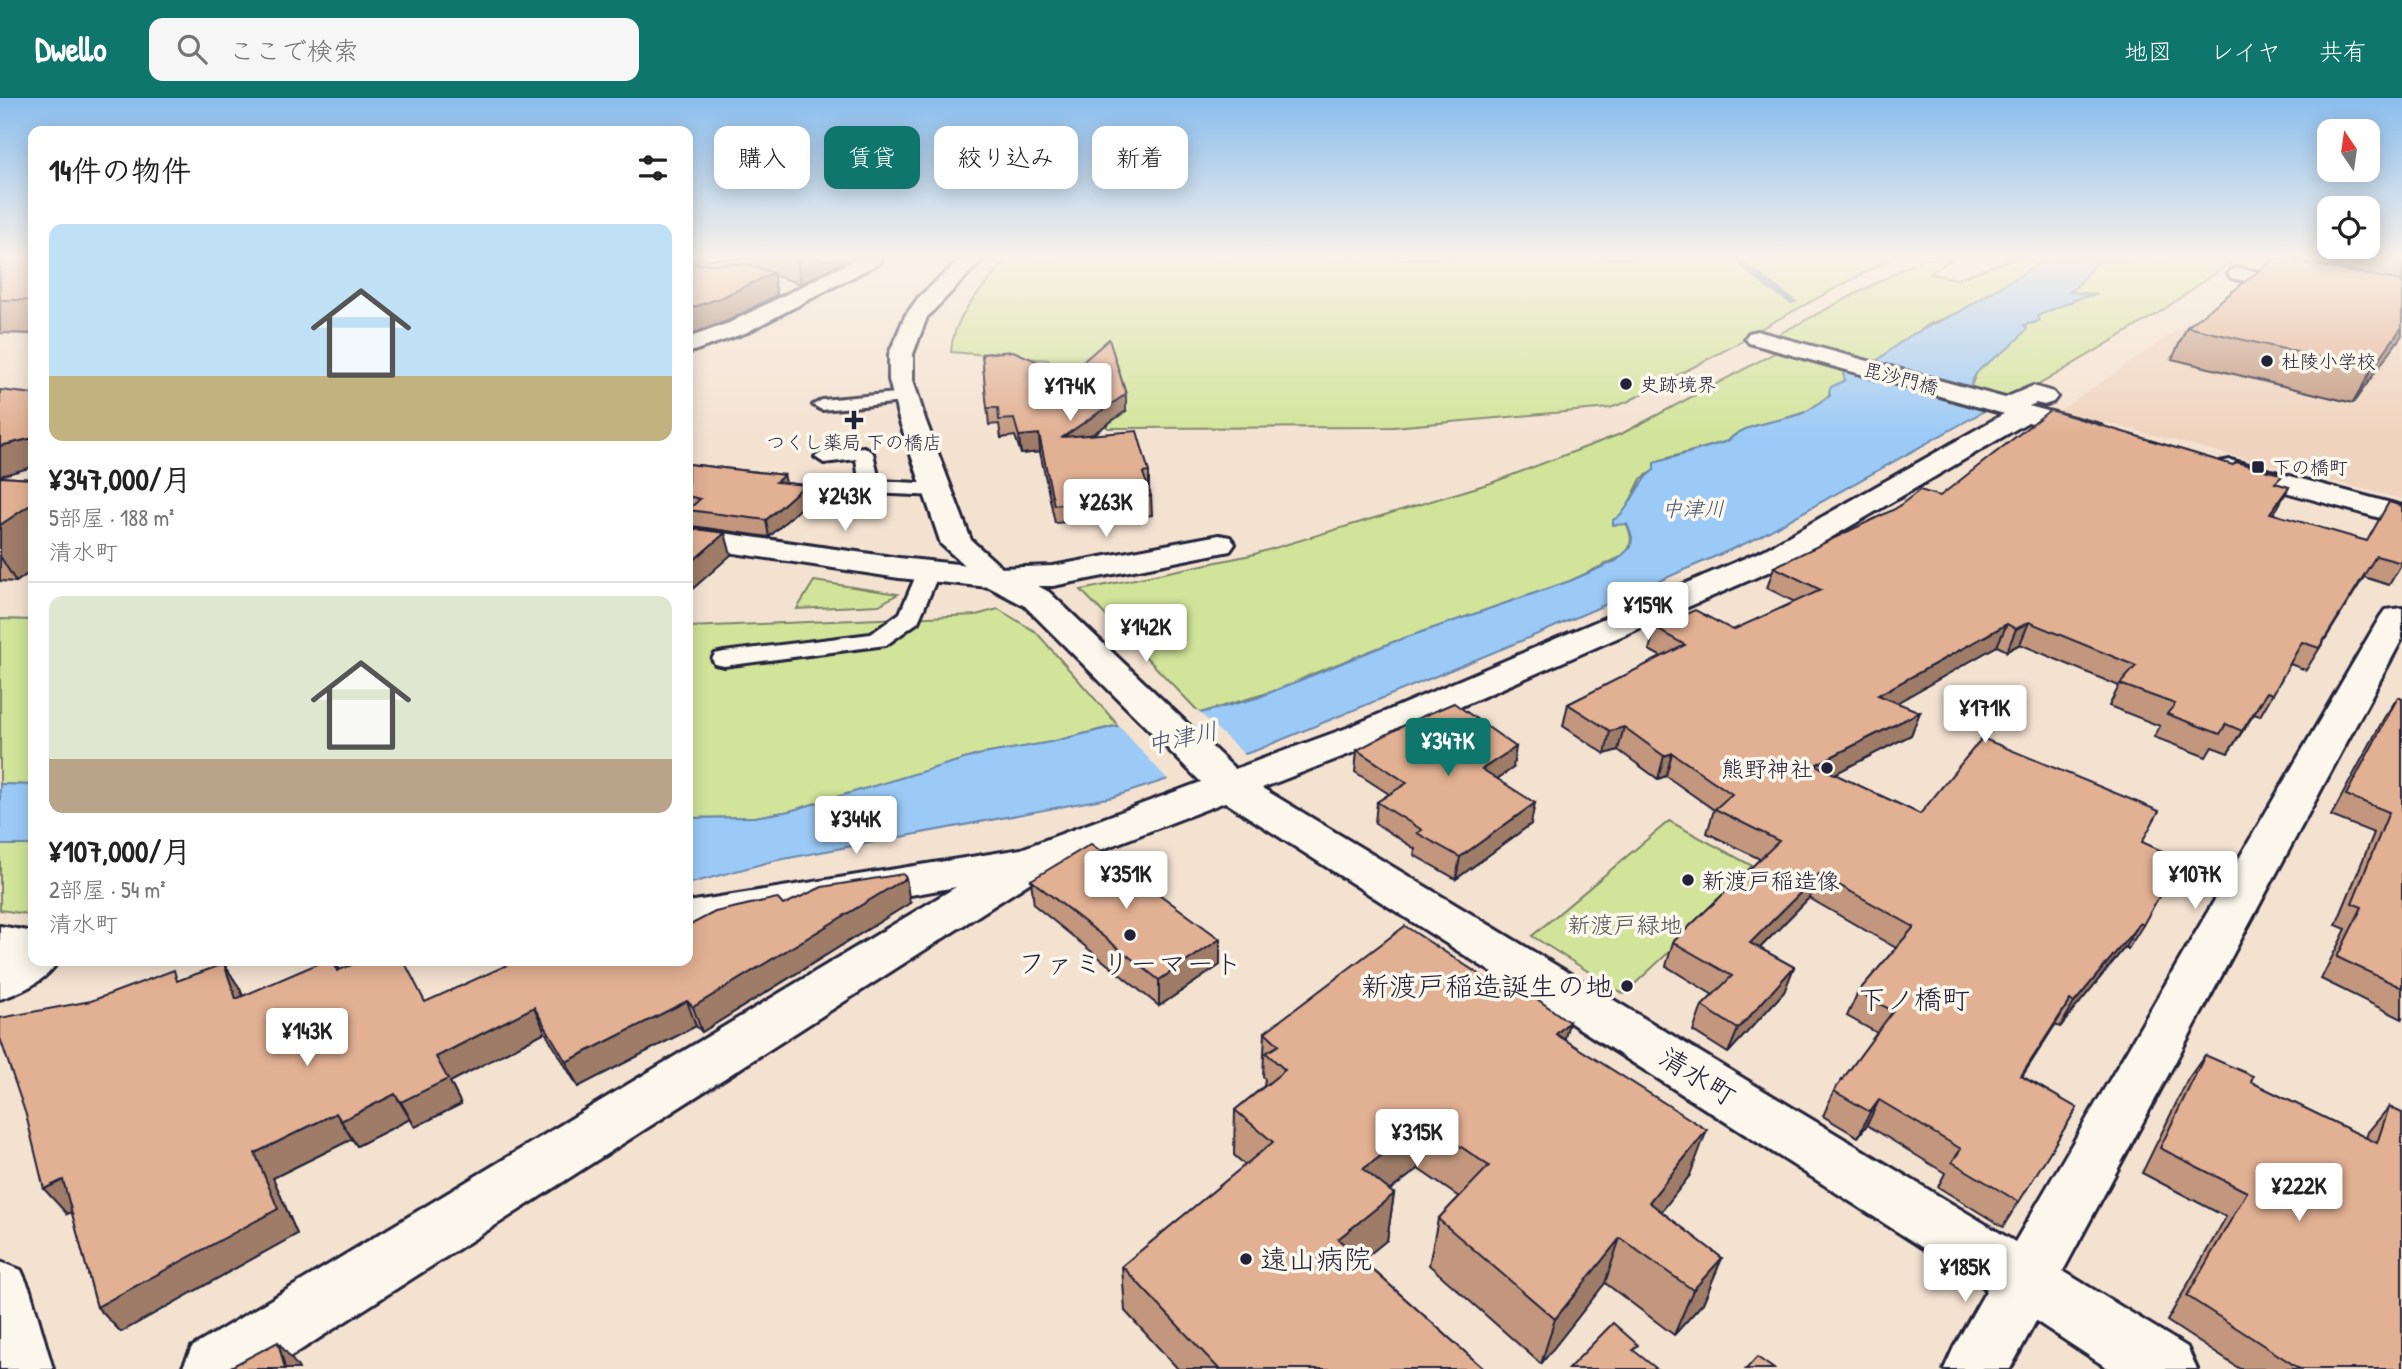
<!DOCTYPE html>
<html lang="ja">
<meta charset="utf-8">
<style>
:root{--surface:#fff;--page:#f6f6f6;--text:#222;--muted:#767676;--line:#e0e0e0;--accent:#0f766e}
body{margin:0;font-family:"Patrick Hand","Klee One",sans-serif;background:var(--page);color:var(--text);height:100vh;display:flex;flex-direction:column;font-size:26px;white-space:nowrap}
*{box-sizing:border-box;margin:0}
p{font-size:23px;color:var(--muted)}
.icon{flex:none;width:38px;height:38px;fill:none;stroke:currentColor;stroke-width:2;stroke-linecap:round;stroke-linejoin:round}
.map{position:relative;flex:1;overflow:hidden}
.panel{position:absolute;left:28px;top:28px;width:665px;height:840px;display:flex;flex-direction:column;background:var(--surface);border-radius:14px;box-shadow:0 4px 18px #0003}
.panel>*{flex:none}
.guide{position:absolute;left:714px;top:28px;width:665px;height:63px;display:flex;gap:14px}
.needle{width:46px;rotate:347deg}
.controls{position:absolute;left:2317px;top:21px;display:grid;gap:14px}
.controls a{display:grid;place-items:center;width:63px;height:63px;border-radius:14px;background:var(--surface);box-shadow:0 4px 18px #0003;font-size:35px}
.price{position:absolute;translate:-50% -60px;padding:0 16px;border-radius:7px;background:#fff;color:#222;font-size:23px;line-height:46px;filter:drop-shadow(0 2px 4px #0008)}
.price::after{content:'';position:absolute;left:50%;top:42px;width:21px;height:16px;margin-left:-10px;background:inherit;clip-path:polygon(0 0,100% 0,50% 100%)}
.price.active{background:var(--accent);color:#fff}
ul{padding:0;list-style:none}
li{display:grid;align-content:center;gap:14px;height:371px;padding:0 21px}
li+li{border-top:2px solid var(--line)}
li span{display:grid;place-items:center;height:217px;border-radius:14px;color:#555}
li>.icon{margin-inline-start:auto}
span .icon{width:126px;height:126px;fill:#fffc;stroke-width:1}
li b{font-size:30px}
h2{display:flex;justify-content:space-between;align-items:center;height:84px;padding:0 21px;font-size:30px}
.pill{padding:0 24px;border-radius:14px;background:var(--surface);box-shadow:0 4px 18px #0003;font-size:24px;line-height:63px}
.pill.active{background:var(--accent);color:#fff}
header{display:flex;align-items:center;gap:42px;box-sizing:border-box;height:98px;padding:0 35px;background:var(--accent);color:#fff}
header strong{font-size:33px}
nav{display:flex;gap:38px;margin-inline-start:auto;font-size:24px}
.search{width:490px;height:63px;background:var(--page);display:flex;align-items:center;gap:18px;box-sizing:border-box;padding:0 24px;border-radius:14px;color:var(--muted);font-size:26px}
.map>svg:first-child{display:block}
.built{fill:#efd3be}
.green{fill:#d1e499;stroke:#7a836a;stroke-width:2}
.water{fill:#9bcaf6;stroke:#6b87ab;stroke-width:2}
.pier{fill:#f4e2d1}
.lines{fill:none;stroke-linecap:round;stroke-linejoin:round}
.stream{fill:#6b87ab;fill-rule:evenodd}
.service-casing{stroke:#22223b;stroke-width:6}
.pedestrian-casing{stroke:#22223b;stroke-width:6}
.minor-casing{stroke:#22223b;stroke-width:6}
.tertiary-casing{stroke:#22223b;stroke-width:6}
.service{fill:#fbf7ec;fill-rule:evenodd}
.pedestrian{fill:#fbf7ec;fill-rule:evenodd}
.minor{fill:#fbf7ec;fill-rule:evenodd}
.tertiary{fill:#fbf7ec;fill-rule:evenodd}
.wall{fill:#c2977e;stroke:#22223b;stroke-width:2}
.shaded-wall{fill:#9e7b67;stroke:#22223b;stroke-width:2}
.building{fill:#e2b093;stroke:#22223b;stroke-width:2}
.poi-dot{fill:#22223b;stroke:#fbf7ec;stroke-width:2.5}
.labels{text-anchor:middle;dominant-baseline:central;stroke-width:7;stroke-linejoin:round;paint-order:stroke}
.far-poi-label{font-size:19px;fill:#22223b;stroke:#fbf7ec;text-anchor:start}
.far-street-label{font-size:19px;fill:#22223b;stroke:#fbf7ec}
.far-water-label{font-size:21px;font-style:italic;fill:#465473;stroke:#fbf7ec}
.poi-label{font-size:23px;fill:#22223b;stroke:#fbf7ec;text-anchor:end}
.park-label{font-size:23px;fill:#4e5252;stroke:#fbf7ec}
.water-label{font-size:24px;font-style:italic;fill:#465473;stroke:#fbf7ec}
.near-poi-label{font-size:28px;fill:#22223b;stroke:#fbf7ec}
.near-neighbourhood-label{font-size:28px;fill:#22223b;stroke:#fbf7ec}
.near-street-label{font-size:28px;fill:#22223b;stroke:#fbf7ec}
</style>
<header>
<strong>Dwello</strong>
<div class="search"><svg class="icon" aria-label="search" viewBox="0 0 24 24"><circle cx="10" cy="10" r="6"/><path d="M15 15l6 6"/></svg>ここで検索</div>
<nav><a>地図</a><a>レイヤ</a><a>共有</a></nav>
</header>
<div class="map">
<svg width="2402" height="1271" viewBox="0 0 2402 1271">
<rect width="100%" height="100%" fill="#f4e2d1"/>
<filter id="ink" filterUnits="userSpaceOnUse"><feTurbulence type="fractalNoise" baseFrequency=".0143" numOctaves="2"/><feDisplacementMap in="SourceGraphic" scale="14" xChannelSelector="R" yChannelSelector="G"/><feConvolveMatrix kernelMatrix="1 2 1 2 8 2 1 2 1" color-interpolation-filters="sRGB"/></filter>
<g filter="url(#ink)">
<polygon class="built" points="2251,182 2402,212 2402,401 2059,313"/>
<g class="green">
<path d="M1009,161H1890L1749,237L1750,239L1627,304L1610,310L1393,329L1108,330L1049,262L951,254C953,216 984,188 1009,161Z"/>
<polygon points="1922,161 1952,161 1930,176 1957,181 2012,161 2046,161 1959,214 1928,227 1873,267 1771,240"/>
<path d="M2235,161L2160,214L2012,303L1969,293L1978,271L2008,250L2024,227L2035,225L2036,218L2042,215L2082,199L2096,196L2069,194C2083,185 2088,171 2101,163Z"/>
<path d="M1784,250L1851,270L1843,276L1846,282C1833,292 1823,305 1809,312C1784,325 1746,323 1728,343L1660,362L1654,372L1641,381L1623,417C1629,432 1636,442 1625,457L1570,483L1393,544L1310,577L1284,590L1200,615L1081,492L1251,457L1491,385L1623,335Z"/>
<polygon points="814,483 898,496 879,507 797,511"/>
<polygon points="998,511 1036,534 1118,627 1051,644 978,657 790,713 755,719 688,720 688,529 976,517"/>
<polygon points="0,521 33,522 33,687 0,686"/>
<polygon points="1669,723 1758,771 1624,896 1532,838"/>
<polygon points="0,747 33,747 33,817 0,812"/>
</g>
<g class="water">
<path d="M2046,161H2131C2122,162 2110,160 2102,163C2090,166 2082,186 2070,194L2098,197L2082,199L2037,218L2039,223L2024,227L2027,231C2020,238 2014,246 2007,251C1986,267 1968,272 1969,303L1986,312L1755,441L1545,533L1257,652L1113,699L773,763L688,786V720L755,719L790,713L978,657L1051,644L1112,629L1201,615L1257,600L1393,544L1570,483L1616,463L1631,449L1632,439L1627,426L1613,427V422C1632,412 1635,385 1654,372V365L1728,343C1744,325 1779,324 1801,316C1813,311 1819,303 1830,298L1829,293L1831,289L1845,282L1843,276L1846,273L1873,266L1907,239L1959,214Z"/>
<polygon points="0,686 33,687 33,747 0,747"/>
</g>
<polygon class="pier" points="1197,612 1247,659 1170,684 1116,625"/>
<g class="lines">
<polygon class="stream" points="1732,161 1740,161 1798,204 1791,206 1767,191"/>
<g class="service-casing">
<g id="service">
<polygon points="907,294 916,299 913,303 822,312 813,307 822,302"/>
<polygon points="864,349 873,355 879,383 938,386 945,388 948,392 945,396 938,398 870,395 860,389 856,361 824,365 815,359 824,353"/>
<polygon points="929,466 937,468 940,473 918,524 886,547 724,568 715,566 712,561 715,556 724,554 871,536 900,515 918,473 921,468"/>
</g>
</g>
<g class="pedestrian-casing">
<polygon id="pedestrian" points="1757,233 2005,300 2033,288 2053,294 2057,299 2053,304 2044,307 2036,305 2008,317 1749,245 1745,240 1749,235"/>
</g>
<g class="minor-casing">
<g id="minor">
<polygon points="856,161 882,161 879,165 745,235 688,255 688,240 729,225"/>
<polygon points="2238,170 2402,201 2402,215 2231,180 2228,176 2231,172"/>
<polygon points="2025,307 2100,327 2104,333 2100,339 2091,341 2028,324 1786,466 1375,646 1262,690 2015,1144 2380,519 2385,512 2402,510 2402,541 2063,1173 2187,1249 2197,1271 2109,1271 2036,1223 2010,1271 1944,1271 1954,1249 1987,1191 1225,704 1051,771 271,1271 182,1271 192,1249 956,789 688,836 688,804 1021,751 1201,684 1025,508 989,489 899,480 688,448 688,430 899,460 997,470 1053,468 1219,437 1230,439 1235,446 1230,453 1053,488 1038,488 1049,494 1235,671 1347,630 1764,452 2016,309"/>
<polygon points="2230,362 2402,408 2402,426 2220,376 2216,370 2220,364"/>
<path d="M0,828L33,834V863H58C46,883 22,894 0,901Z"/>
<polygon points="0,1164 21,1172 30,1192 53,1271 0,1271"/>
</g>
</g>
<g class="tertiary-casing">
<polygon id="tertiary" points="961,161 983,161 927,219 913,256 913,282 925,321 971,442 1013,480 1008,487 997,490 986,487 941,446 899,321 889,282 889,256 905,218 919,199"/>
</g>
<use href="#service" class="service"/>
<use href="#pedestrian" class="pedestrian"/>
<use href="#minor" class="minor"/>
<use href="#tertiary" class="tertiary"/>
</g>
<g class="wall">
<polygon points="33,161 33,236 0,235 0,165"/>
<polygon points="688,161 848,161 801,186 773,177 777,197 728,223 688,237"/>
<polygon points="2289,161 2402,161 2402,237 2353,305 2172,261 2187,229"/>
<polygon points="982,256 1126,313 1092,337 1149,374 1149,392 1151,398 1152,417 1055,425 1040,354 1021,356 1015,338 1001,340 999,326 989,327"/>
<polygon points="688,366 784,377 786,385 805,387 808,403 769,439 692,428 688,414"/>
<polygon points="0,379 33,381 33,472 16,484 0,483"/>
<polygon points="2278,386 2289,389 2273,416 2402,465 2389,487 2364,479 2306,572 2290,566 2260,618 2254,616 2228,655 2212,649 2206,659 2154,639 2160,628 2109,608 2119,588 2020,546 2007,553 1997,548 1896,605 1920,614 1911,637 1834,676 1920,716 2142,744 2143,827 2128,851 2125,849 2060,929 2055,927 2022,978 2077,1010 2003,1129 1938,1089 1945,1075 1867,1027 1858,1039 1823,1018 1834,993 1877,935 1847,918 1858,894 1896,850 1809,800 1760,850 1794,869 1784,894 1728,955 1693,933 1702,908 1713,897 1666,868 1673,844 1760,761 1707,735 1714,712 1666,678 1658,681 1618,652 1605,656 1563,628 1568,606 1662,559 1649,552 1655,530 1733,532 1795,504 1767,490 1774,469 1940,398"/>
<polygon points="2398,599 2402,601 2402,921 2321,881 2346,831 2336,827 2374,735 2331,718 2384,620"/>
<polygon points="1357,652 1513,670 1497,681 1531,726 1456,781 1414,757 1415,751 1375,725 1377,704 1389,696 1355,674"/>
<polygon points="1031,782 1220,841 1220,867 1159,908 1034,807"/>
<polygon points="910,805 702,934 696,928 578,989 545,934 450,984 461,1006 415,1029 410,1021 357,1048 352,1041 273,1080 297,1136 121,1234 97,1209 72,1114 67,1116 180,882 224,866 240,891 243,898 335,863 340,872 425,904 621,863 783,807"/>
<polygon points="1265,934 1565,941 1690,1077 1661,1114 1722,1160 1703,1205 1674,1237 1605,1185 1541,1266 1429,1167 1438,1121 1459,1099 1418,1071 1389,1093 1394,1096 1387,1142 1362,1162 1484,1271 1178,1271 1125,1213 1122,1168 1245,1067 1234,1057 1235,1012 1264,988 1265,981 1263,979"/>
<polygon points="2205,957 2251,984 2366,1040 2368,1034 2389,1009 2402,1271 2240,1271 2167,1223 2226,1119 2142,1075 2188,981"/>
</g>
<g class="shaded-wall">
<polygon points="801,161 848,161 801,186 797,164"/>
<polygon points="773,175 777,197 728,223 688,237 688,211"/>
<polygon points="2402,229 2402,237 2353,305 2372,271"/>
<polygon points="1126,296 1126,313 1064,356 1063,339"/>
<polygon points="1039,336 1040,354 1021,356 1019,338"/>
<polygon points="33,340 33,369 0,378 0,348"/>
<polygon points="784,377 788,392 776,384"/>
<polygon points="805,387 808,403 769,439 766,422"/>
<polygon points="2289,389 2278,409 2259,435 2270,415"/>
<polygon points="33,405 33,472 16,484 0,458 0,427"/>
<polygon points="725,435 731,457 688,495 688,467"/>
<polygon points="2029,524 2020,546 2007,553 2016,531"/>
<polygon points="2007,526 1997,548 1870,620 1878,597"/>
<polygon points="2267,594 2254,616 2228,655 2242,633"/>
<polygon points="1920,614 1911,637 1807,690 1815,667"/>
<polygon points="1624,629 1618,652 1605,656 1610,633"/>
<polygon points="1516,649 1513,670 1479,693 1482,671"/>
<polygon points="1672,655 1666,678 1658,681 1664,658"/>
<polygon points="1535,705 1531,726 1456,781 1460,759"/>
<polygon points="1819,776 1809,800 1741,869 1750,845"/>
<polygon points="906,780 910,805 702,934 693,909"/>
<polygon points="2140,825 2125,849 2060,929 2074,905"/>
<polygon points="1220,841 1220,867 1159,908 1159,882"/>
<polygon points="224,866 240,891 252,927 236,901"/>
<polygon points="1794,869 1784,894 1728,955 1738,931"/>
<polygon points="2070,902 2055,927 2007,1002 2021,978"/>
<polygon points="687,903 696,928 578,989 566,964"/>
<polygon points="534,909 545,934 450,984 461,1006 415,1029 401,1004 436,959"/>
<polygon points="1569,924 1558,969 1556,936"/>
<polygon points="395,996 410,1021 357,1048 341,1023"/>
<polygon points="1879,1002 1867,1027 1858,1039 1870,1014"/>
<polygon points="336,1015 352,1041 273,1080 297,1136 121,1234 97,1209 255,1055"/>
<polygon points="1426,1025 1418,1071 1357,1117 1363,1071"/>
<polygon points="1707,1032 1690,1077 1633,1150 1649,1104"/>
<polygon points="63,1082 86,1107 67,1116 44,1091"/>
<polygon points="1394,1096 1387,1142 1333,1186 1338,1141"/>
<polygon points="1620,1140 1605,1185 1541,1266 1555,1221"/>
<polygon points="1722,1160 1703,1205 1674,1237 1693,1192"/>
<polygon points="278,1244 298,1269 299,1271 285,1271"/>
</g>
<g class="building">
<polygon points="8,161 33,161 33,202 0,202 0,165"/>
<polygon points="2274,161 2284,161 2402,183 2402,229 2372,271 2187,229"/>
<polygon points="2376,161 2402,161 2402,166"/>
<polygon points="688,166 748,166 773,175 723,199 688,211"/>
<polygon points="1109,241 1126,296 1063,339 1137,333 1149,374 1143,375 1151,398 1054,407 1039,336 1019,338 1014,321 999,322 998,310 987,310 982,256 1013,253 1052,270 1078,268"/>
<polygon points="0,292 33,296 33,340 0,348"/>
<polygon points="2050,312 2233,367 2236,364 2283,377 2275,385 2289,389 2270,415 2367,443 2389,404 2402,408 2402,465 2376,458 2319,550 2302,544 2273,596 2267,594 2242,633 2226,626 2220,636 2167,616 2175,606 2120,586 2136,568 2029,524 2016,531 2007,526 1878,597 1920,614 1815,667 1920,716 1982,640 2159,713 2142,744 2180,761 2143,827 2140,825 2074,905 2070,902 2021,978 2077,1010 2019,1104 1952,1064 1961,1051 1879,1002 1870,1014 1834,993 1893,913 1858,894 1914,829 1819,776 1750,845 1794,869 1738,931 1702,908 1732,878 1673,844 1779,743 1715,711 1732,696 1672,655 1664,658 1624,629 1610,633 1568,606 1685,547 1655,530 1695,512 1733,532 1821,492 1774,469 1895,411 1920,392 1940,398"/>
<polygon points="688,366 784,377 776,384 805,387 766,422 688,412 700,401 688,398"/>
<polygon points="0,379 33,381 33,405 0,427"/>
<polygon points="688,430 725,435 688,467"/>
<polygon points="2398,599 2402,601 2402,890 2337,859 2362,809 2352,805 2389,714 2346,697"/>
<polygon points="1454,605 1516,649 1482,671 1535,705 1460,759 1417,735 1422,732 1377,704 1407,685 1357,652 1414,622"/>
<polygon points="1091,746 1220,841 1159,882 1031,782"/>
<polygon points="903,776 906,780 693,909 687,903 566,964 534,909 436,959 448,981 401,1004 395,996 341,1023 336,1015 255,1055 278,1111 97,1209 63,1082 44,1091 26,1017 0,940 0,920 91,903 174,872 177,883 224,866 236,901 324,863 334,863 337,873 361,863 404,863 425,904 516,863 688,863 688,828 715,814 777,800 783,807 822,789"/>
<polygon points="1405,828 1505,893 1515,885 1569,924 1556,936 1707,1032 1649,1104 1722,1160 1693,1192 1620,1140 1555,1221 1438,1121 1489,1068 1426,1025 1363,1071 1394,1096 1338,1141 1484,1271 1219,1271 1122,1168 1273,1044 1235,1012 1285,972 1266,955 1279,947 1265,934"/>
<polygon points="2205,957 2253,978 2251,984 2377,1045 2389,1009 2402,1015 2402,1271 2300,1271 2187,1198 2247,1094 2160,1050"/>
<polygon points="1613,1225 1638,1247 1633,1252 1657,1271 1568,1271"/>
<polygon points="278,1244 285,1271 227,1271"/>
<polygon points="1757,1259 1774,1271 1746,1271"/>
</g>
</g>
<linearGradient id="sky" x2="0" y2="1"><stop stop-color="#89bdee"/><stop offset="0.47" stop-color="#faf2ea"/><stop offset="1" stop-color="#faf2ea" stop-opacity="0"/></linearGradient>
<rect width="2402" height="339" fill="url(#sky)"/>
<g class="poi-dot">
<circle cx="2267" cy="263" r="7"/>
<circle cx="1626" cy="286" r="7"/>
<path d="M850.5 311.5h7v7h7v7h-7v7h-7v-7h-7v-7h7z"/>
<rect x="2251" y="362" width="14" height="14" rx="3.5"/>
<circle cx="1827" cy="670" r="7"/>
<circle cx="1688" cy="782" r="7"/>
<circle cx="1130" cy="837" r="7"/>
<circle cx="1627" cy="888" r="7"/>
<circle cx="1246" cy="1161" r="7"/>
</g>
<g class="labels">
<g class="far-poi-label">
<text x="2281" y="263">杜陵小学校</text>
<text x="1640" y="286">史跡境界</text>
<text x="854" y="344" text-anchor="middle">つくし薬局 下の橋店</text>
<text x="2272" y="369">下の橋町</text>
</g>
<g class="far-street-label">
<text transform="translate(1901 280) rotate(15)">毘沙門橋</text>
</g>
<g class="far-water-label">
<text x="1693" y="410">中津川</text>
</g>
<g class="poi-label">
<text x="1813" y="670">熊野神社</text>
<text x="1702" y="782" text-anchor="start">新渡戸稲造像</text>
</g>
<g class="park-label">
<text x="1625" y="826">新渡戸緑地</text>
</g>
<g class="water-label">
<text transform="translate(1182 639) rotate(-12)">中津川</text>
</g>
<g class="near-poi-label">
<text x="1130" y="865">ファミリーマート</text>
<text x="1613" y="888" text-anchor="end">新渡戸稲造誕生の地</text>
<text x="1260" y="1161" text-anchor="start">遠山病院</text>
</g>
<g class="near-neighbourhood-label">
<text x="1914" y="901">下ノ橋町</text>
</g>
<g class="near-street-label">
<text transform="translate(1698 978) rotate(32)">清水町</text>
</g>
</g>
</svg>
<div class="controls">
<a><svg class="needle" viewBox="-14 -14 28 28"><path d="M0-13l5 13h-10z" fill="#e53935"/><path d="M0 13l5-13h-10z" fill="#767676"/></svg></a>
<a><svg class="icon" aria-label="locate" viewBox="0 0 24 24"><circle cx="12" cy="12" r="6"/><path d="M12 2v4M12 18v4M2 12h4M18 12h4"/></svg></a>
</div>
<b class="price" style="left:1070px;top:325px">¥174K</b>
<b class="price" style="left:845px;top:435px">¥243K</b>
<b class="price" style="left:1106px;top:441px">¥263K</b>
<b class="price" style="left:1648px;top:544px">¥159K</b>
<b class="price" style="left:1146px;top:566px">¥142K</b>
<b class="price" style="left:1985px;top:647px">¥171K</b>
<b class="price active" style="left:1448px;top:680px">¥347K</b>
<b class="price" style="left:856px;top:758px">¥344K</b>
<b class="price" style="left:1126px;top:813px">¥351K</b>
<b class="price" style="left:2195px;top:813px">¥107K</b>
<b class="price" style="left:307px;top:970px">¥143K</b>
<b class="price" style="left:1417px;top:1071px">¥315K</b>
<b class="price" style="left:2299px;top:1125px">¥222K</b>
<b class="price" style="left:1965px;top:1206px">¥185K</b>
<div class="guide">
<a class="pill">購入</a>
<a class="pill active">賃貸</a>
<a class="pill">絞り込み</a>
<a class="pill">新着</a>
</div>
<section class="panel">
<h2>14件の物件<svg class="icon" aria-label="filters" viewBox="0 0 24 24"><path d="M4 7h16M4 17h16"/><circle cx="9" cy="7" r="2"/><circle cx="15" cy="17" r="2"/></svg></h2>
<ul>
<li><span style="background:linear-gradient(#bfe0f5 70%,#c2b280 0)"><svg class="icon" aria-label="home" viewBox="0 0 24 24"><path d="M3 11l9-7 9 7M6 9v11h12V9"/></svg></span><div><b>¥347,000/月</b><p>5部屋 · 188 m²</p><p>清水町</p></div></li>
<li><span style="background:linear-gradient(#dfe7d0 75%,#b9a48a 0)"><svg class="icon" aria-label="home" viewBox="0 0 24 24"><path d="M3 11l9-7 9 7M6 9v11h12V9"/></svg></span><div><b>¥107,000/月</b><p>2部屋 · 54 m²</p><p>清水町</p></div></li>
</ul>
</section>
</div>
